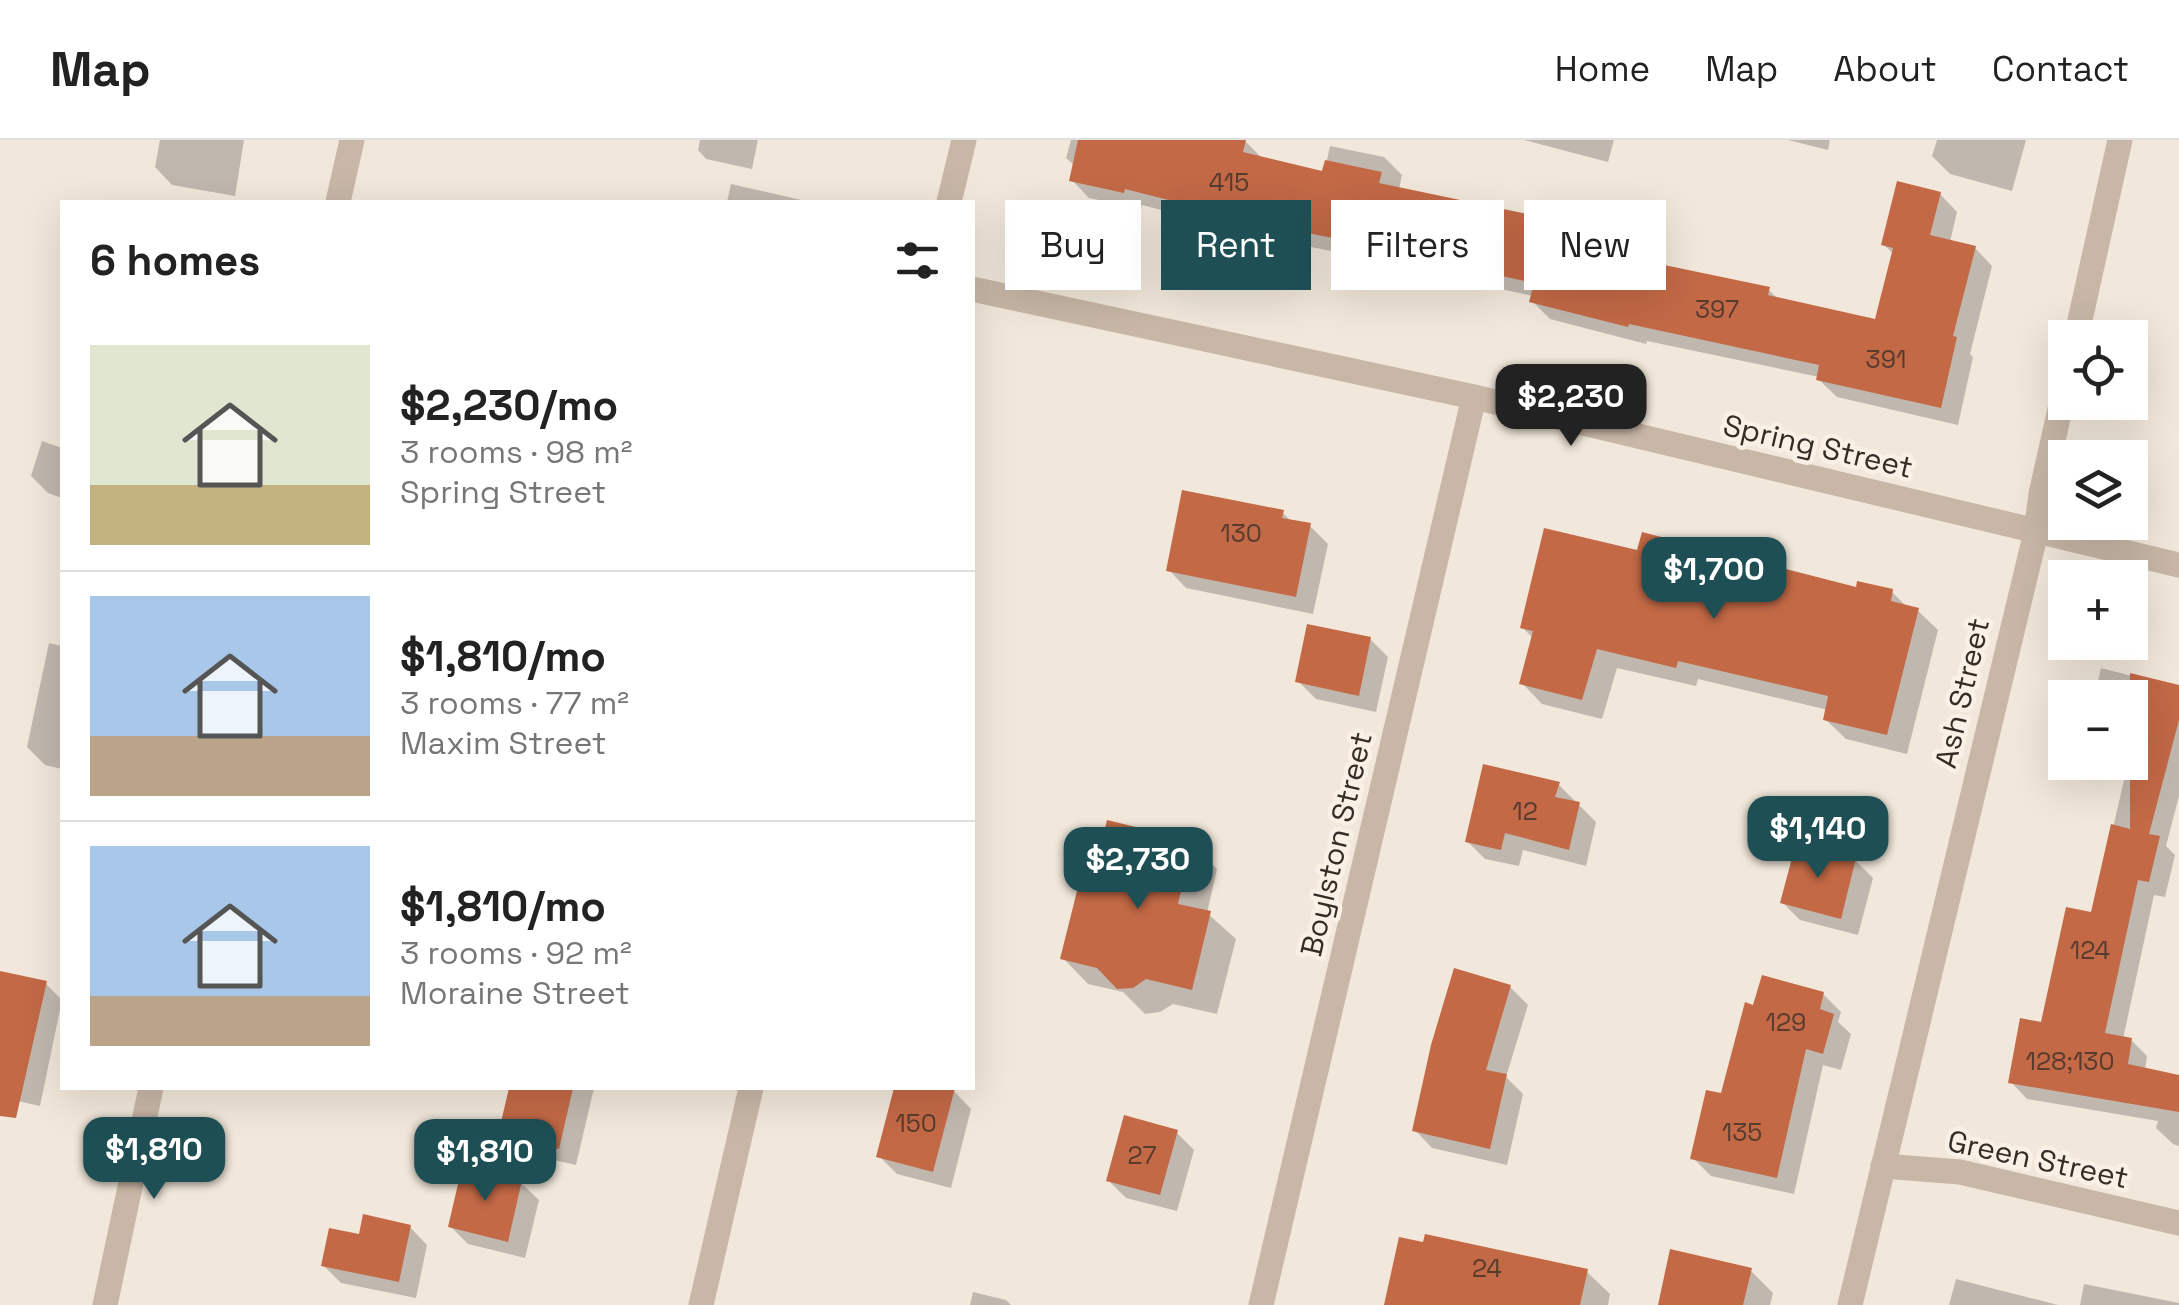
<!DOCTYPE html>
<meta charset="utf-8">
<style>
:root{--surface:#fff;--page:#f6f6f6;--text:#222;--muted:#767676;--line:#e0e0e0;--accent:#1e4f55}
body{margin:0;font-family:"Space Grotesk",sans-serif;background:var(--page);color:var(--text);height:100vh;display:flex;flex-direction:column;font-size:38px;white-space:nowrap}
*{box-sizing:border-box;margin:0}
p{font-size:32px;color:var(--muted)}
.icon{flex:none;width:55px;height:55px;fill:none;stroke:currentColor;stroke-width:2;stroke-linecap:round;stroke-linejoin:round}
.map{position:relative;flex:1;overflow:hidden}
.panel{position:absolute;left:60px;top:60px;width:915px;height:890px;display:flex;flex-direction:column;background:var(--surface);border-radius:0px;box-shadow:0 10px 40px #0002}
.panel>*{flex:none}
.hud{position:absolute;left:1005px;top:60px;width:950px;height:90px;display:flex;gap:20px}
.tools{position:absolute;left:2048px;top:180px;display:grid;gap:20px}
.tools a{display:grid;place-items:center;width:100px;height:100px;border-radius:0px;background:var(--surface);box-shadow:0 10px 40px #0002;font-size:50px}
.price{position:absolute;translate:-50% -85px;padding:0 22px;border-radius:20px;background:var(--accent);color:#fff;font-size:32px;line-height:65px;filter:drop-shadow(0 2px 5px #0008)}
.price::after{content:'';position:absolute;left:50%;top:60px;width:30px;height:22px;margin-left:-15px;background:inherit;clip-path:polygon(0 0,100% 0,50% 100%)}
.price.current{background:#222;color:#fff}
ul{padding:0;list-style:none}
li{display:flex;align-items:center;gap:30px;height:250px;padding:0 30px}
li+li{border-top:2px solid var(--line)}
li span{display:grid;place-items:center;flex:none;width:280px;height:200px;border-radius:0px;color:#555}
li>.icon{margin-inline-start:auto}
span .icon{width:120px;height:120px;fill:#fffc;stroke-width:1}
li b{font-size:42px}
h2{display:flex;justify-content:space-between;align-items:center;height:120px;padding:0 30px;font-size:42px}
.chip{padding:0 35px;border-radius:0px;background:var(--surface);box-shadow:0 10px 40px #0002;font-size:35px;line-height:90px}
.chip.current{background:var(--accent);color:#fff}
header{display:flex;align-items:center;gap:60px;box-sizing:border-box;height:140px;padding:0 50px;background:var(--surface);border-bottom:2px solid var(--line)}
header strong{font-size:48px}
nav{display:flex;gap:55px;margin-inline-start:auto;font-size:35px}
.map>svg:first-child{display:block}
.shadow{fill:#0003}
.building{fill:#c36946}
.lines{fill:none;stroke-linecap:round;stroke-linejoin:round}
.minor{stroke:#c8b7a6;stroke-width:25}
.labels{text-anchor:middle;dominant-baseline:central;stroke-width:9;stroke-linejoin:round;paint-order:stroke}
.number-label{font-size:25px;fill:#583b2f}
.street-label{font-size:30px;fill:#352c27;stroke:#f9f1e6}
</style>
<header>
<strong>Map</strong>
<nav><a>Home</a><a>Map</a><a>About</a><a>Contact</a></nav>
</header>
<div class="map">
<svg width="2179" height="1165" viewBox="0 0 2179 1165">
<rect width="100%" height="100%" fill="#f1e7da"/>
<g class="shadow">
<polygon points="160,0 244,0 235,56 172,45 155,27"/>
<polygon points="700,0 758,0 752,29 706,19 698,10"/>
<polygon points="1071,0 1239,0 1245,1 1263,19 1324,34 1330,6 1384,17 1402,35 1399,49 1552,82 1610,81 1627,99 1626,103 1648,109 1666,128 1768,149 1779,160 1877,182 1894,114 1884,105 1940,54 1957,72 1950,102 1975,108 1992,126 1970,214 1973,217 1958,285 1837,257 1819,240 1819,237 1647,201 1646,204 1550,179 1532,161 1533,156 1422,132 1418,128 1270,99 1266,116 1232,108 1214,90 1216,84 1142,65 1141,69 1089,58 1072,40 1075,26 1066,18"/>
<polygon points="1524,0 1614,0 1608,22"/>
<polygon points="1788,0 1830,0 1828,10"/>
<polygon points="1937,0 2026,0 2012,51 1950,34 1932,16"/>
<polygon points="731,44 810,62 727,62"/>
<polygon points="42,301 62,308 62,358 48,353 31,336"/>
<polygon points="1283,373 1292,382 1310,386 1328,404 1313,474 1186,448 1169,430"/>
<polygon points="1639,413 1857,450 1892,452 1908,468 1917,470 1938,490 1907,614 1846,599 1825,579 1828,570 1698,539 1696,546 1617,528 1602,579 1542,564 1522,543 1533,498 1522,487"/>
<polygon points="1370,499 1388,517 1376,572 1316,559 1298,541"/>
<polygon points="49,503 62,506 62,629 45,625 27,607"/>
<polygon points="2101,528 2179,548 2179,656 2166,706 2175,715 2165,757 2154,755 2123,899 2131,900 2147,916 2145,931 2179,938 2179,1006 2173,1004 2156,988 2158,981 2027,959 2011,942 2043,885 2093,775 2127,627 2108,622 2130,622 2130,558 2094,558"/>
<polygon points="1558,644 1596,682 1586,726 1523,710 1519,726 1485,719 1467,701"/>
<polygon points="1191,703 1217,729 1207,773 1236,799 1217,874 1173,864 1160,872 1145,874 1123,852 1088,844 1063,818 1093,749"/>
<polygon points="1855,720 1873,738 1858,795 1800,780 1783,763"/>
<polygon points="0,834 46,844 62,860 40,966 0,957"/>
<polygon points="1510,847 1528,865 1506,937 1523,954 1507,1025 1432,1008 1415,990"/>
<polygon points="1823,854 1841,872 1838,882 1851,894 1841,930 1823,925 1794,1054 1711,1036 1693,1018 1722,956"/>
<polygon points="511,948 594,948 576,1025 518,1012 500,994"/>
<polygon points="897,948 939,948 954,951 971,969 951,1048 897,1034 879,1016"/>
<polygon points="1176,992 1194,1010 1177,1071 1126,1058 1108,1040"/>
<polygon points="521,1043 539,1060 525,1118 468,1104 451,1087"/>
<polygon points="410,1087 427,1105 416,1158 341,1143 323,1125 360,1097"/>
<polygon points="1750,1130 1773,1153 1770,1165 1661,1165"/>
<polygon points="1587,1132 1610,1154 1608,1165 1387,1165"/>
<polygon points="1956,1139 2058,1165 1949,1165"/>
<polygon points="2084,1144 2179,1163 2179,1165 2080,1165"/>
<polygon points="973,1152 1006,1160 1011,1165 970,1165"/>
</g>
<g class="building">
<polygon points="1078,0 1246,0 1243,12 1322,31 1325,20 1382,32 1379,43 1551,79 1554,65 1611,79 1606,96 1649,107 1645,121 1770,147 1768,155 1875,179 1893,108 1881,105 1897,41 1941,52 1930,95 1976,106 1953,196 1957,197 1941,268 1816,240 1819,225 1629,184 1628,187 1529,162 1534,143 1402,115 1403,112 1253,82 1249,100 1212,91 1216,72 1125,49 1124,53 1069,41"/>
<polygon points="1182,350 1284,370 1282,378 1311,383 1296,457 1166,431"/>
<polygon points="1544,388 1637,410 1642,392 1856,447 1857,441 1893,449 1891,461 1919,468 1887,595 1823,580 1828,556 1678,521 1676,528 1597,509 1582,560 1519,544 1533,491 1520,488"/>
<polygon points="1307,484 1371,497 1359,556 1295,542"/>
<polygon points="2130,533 2179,545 2179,580 2149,694 2160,696 2149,742 2138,740 2105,893 2132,898 2128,924 2179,935 2179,972 2008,943 2020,878 2041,882 2066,767 2091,772 2111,684 2130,689"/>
<polygon points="1483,624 1560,642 1555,657 1580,662 1569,710 1505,693 1501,710 1465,702"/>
<polygon points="1107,680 1193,701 1178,764 1211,771 1192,850 1146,839 1133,848 1117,849 1097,828 1060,819 1079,743 1092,746"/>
<polygon points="1796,703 1856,718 1841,779 1780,763"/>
<polygon points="1454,828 1511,845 1486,930 1507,934 1490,1009 1412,991 1431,905"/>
<polygon points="0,831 47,841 16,978 0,976"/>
<polygon points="1762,835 1824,852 1820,869 1834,874 1823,914 1806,909 1777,1038 1690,1019 1706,950 1721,953 1745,862 1753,865"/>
<polygon points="509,948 573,948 559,1009 498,995"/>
<polygon points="894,948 955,948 933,1032 876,1017"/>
<polygon points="1124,975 1178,990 1160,1055 1106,1041"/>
<polygon points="462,1027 522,1040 508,1102 448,1087"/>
<polygon points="363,1074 411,1085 399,1142 321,1126 329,1088 359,1094"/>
<polygon points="1425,1094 1588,1129 1580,1165 1384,1165 1399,1097 1423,1102"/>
<polygon points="1670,1109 1752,1128 1743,1165 1658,1165"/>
</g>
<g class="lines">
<g class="minor">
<polyline points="338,62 352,0"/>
<polyline points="949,62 964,0"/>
<polyline points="972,149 1474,257 2179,425"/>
<polyline points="2076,198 2120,0"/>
<polyline points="1883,1026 1960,1032 2179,1083"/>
<polyline points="105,1165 151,948"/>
<polyline points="701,1165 751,948"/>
<polyline points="1261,1165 1474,257"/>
<polyline points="1850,1165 2036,392 2041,354 2065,247"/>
</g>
</g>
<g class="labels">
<g class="number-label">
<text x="1229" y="42">415</text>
<text x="1717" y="169">397</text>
<text x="1886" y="219">391</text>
<text x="1241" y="393">130</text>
<text x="1525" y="671">12</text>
<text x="2090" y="810">124</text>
<text x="1786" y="882">129</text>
<text x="2070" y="921">128;130</text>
<text x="916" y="983">150</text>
<text x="1742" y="992">135</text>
<text x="1142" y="1015">27</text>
<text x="1487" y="1128">24</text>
</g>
<g class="street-label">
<text transform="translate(1818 306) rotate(13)">Spring Street</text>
<text transform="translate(1962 553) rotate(-77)">Ash Street</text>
<text transform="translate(1336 704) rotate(-77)">Boylston Street</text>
<text transform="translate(2038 1019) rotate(12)">Green Street</text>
</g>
</g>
</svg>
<div class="tools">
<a><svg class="icon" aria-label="locate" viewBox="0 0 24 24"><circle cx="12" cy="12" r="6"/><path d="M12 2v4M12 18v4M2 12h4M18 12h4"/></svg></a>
<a><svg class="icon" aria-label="layers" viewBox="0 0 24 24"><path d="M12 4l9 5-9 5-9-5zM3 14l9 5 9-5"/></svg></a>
<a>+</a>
<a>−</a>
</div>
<b class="price current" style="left:1571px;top:309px">$2,230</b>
<b class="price" style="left:1714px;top:482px">$1,700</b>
<b class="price" style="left:1818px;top:741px">$1,140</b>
<b class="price" style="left:1138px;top:772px">$2,730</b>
<b class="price" style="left:154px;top:1062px">$1,810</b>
<b class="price" style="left:485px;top:1064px">$1,810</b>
<div class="hud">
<a class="chip">Buy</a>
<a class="chip current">Rent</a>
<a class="chip">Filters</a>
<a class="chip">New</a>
</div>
<section class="panel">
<h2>6 homes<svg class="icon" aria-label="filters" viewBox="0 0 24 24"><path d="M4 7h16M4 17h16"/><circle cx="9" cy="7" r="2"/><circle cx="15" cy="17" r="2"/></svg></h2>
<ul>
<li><span style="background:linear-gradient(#dfe7d0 70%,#c2b280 0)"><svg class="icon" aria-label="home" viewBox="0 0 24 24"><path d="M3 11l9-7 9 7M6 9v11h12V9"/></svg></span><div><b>$2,230/mo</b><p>3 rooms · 98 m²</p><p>Spring Street</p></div></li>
<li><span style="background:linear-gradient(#a9c7e8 70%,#b9a48a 0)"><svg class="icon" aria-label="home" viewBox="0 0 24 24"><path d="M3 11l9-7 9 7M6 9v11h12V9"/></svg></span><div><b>$1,810/mo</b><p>3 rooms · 77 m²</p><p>Maxim Street</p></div></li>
<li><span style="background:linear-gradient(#a9c7e8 75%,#b9a48a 0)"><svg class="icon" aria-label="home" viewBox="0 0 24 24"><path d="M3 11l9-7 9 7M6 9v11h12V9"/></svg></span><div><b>$1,810/mo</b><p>3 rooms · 92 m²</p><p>Moraine Street</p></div></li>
</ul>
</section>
</div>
